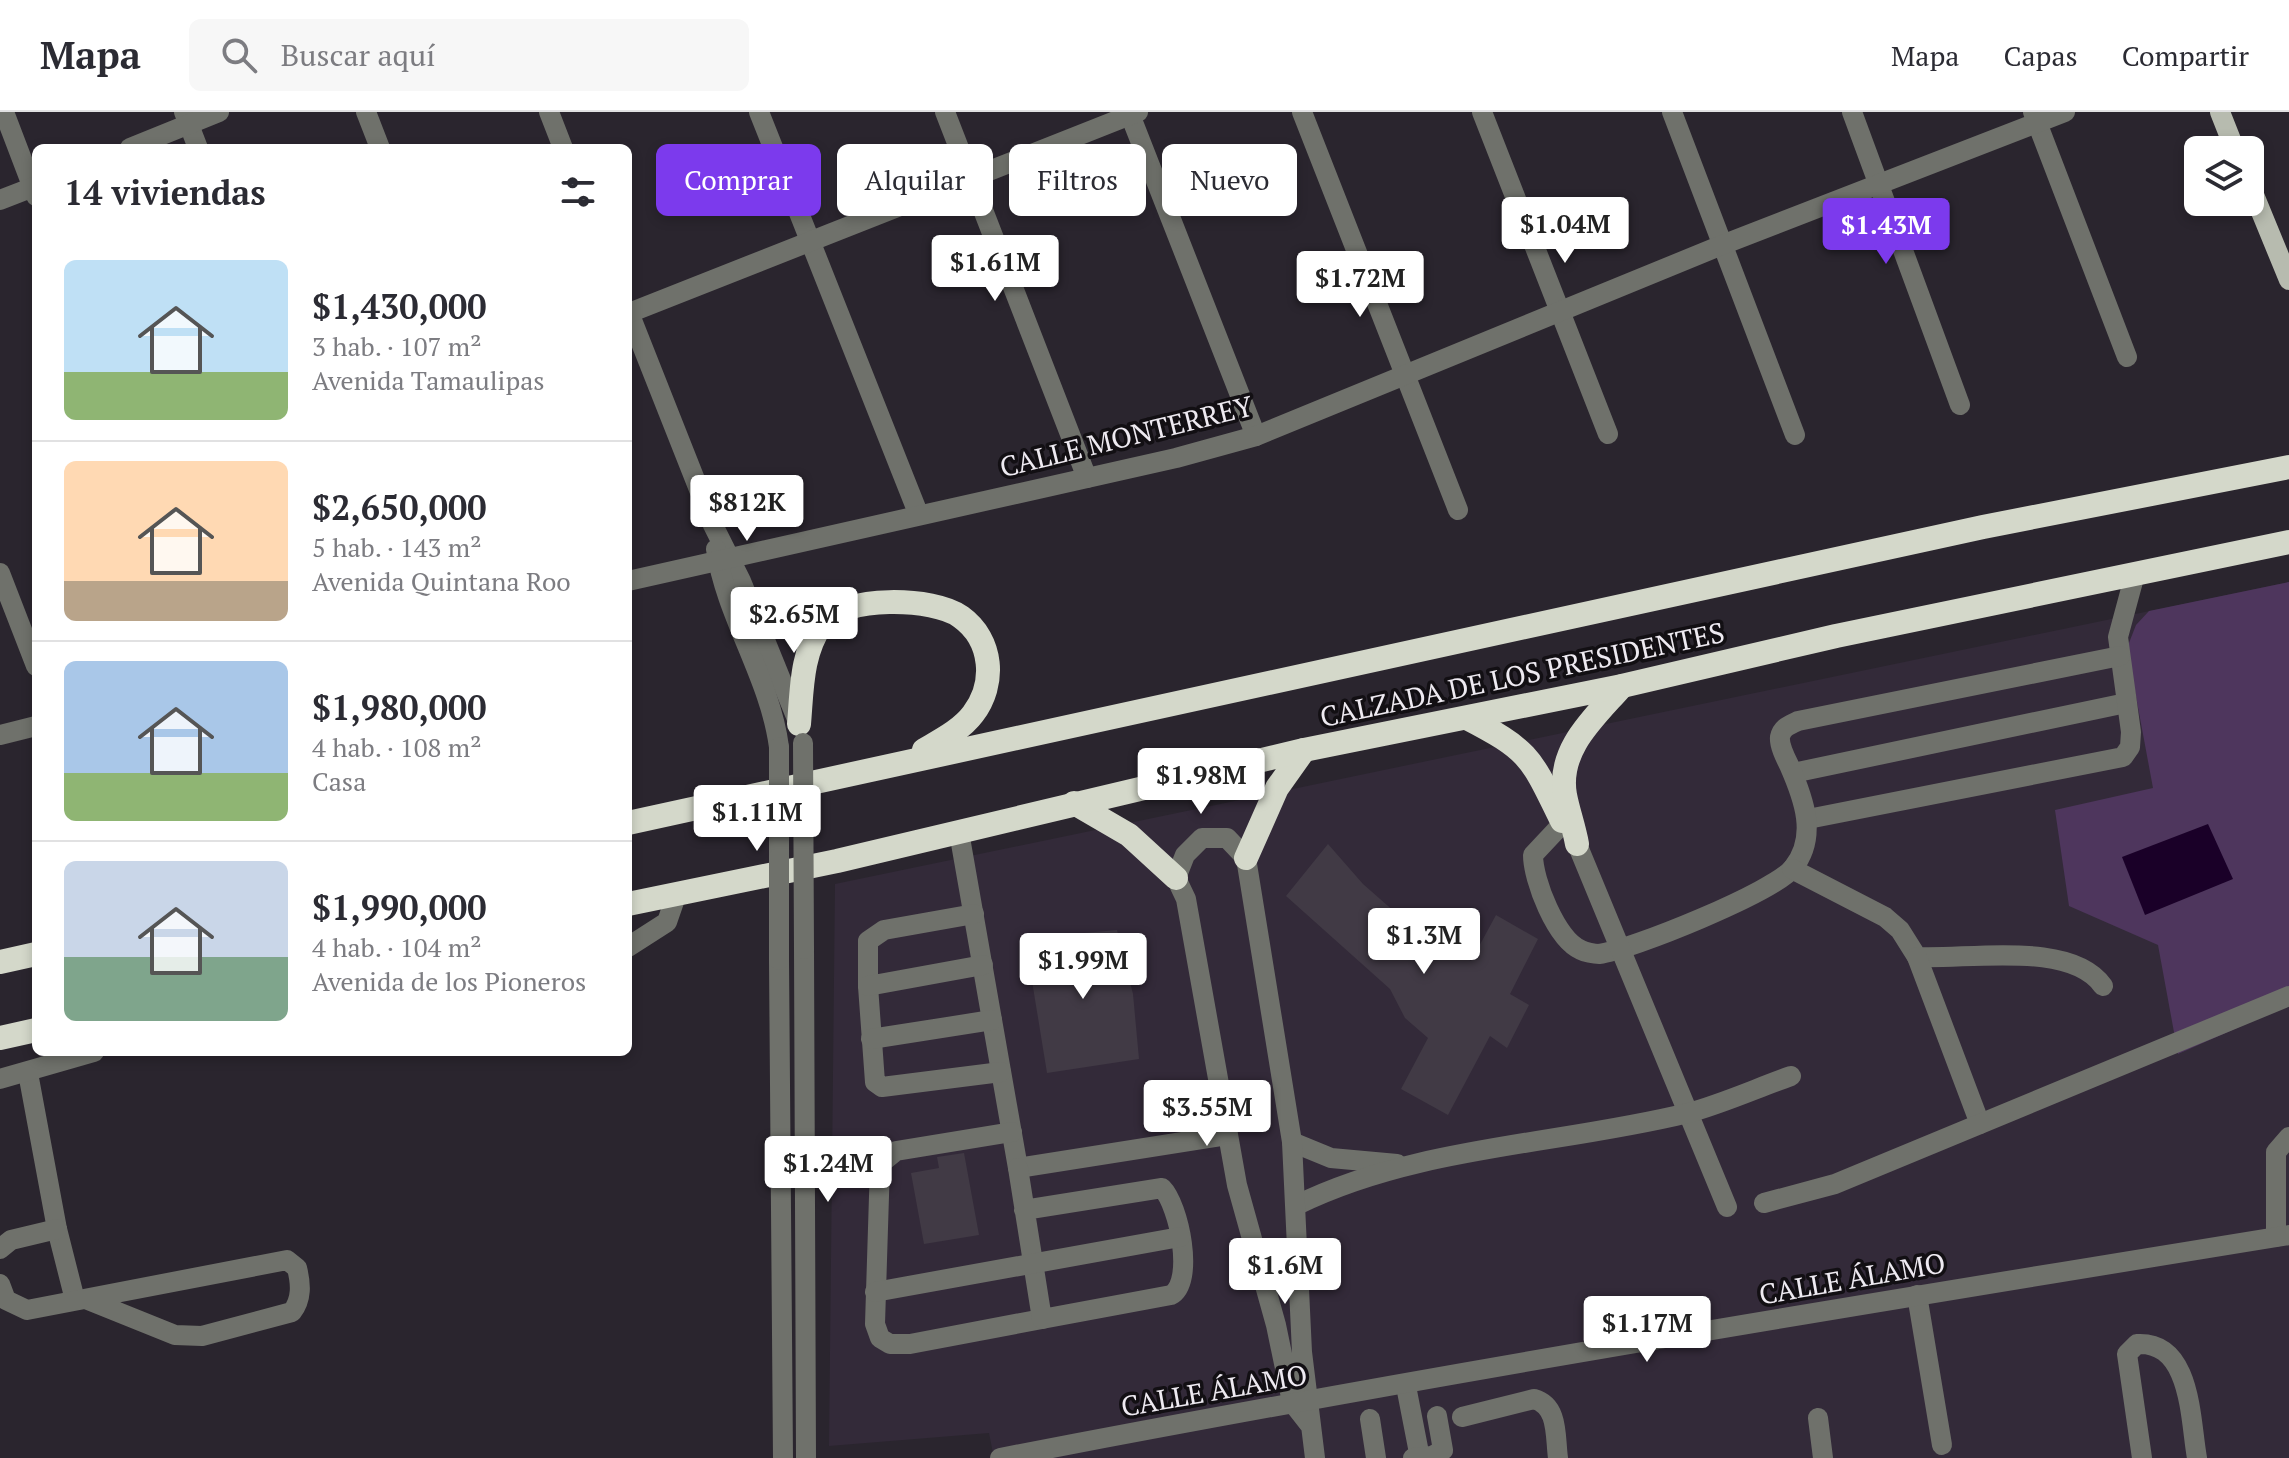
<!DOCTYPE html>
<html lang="es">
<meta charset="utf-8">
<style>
:root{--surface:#fff;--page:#f7f7f7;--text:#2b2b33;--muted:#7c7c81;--line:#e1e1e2;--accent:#7c3aed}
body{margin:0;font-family:"PT Serif",serif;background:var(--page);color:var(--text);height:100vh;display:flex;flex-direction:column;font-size:30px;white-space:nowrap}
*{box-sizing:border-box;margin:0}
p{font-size:26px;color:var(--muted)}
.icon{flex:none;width:44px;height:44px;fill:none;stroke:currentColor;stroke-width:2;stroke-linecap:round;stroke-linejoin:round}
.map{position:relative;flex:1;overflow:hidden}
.panel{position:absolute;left:32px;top:32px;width:600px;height:912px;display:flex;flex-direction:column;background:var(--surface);border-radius:12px;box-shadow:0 4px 12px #0003}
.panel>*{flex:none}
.guide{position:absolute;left:656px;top:32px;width:760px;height:72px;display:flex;gap:16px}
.buttons{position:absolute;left:2184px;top:24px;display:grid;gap:16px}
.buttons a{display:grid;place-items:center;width:80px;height:80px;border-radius:12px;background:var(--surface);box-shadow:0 4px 12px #0003;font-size:40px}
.price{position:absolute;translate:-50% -68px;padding:0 18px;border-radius:8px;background:#fff;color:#222;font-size:26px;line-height:52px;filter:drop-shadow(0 2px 4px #0008)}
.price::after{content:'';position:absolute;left:50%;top:48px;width:24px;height:18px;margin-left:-12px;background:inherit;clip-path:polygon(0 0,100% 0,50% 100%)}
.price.on{background:var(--accent);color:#fff}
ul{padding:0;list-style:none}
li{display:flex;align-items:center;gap:24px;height:200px;padding:0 32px}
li+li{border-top:2px solid var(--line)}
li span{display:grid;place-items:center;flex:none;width:224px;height:160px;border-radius:12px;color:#555}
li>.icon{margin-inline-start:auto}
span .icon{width:96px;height:96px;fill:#fffc;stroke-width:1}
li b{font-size:34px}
h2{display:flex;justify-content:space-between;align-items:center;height:96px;padding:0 32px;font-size:34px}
.chip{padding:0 28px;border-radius:12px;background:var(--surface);box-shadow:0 4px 12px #0003;font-size:28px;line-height:72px}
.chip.on{background:var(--accent);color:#fff}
header{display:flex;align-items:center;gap:48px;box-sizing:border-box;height:112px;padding:0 40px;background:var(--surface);border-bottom:2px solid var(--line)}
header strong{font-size:38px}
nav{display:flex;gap:44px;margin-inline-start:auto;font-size:28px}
.search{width:560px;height:72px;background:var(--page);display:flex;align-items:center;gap:20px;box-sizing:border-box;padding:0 28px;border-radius:12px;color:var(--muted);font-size:30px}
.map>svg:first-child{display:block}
.built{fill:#332a39}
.green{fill:#4e365d}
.water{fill:#1a0028}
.building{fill:#413a45}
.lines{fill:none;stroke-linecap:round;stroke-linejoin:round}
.minor{stroke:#6f716b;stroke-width:20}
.major{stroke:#b7bbaf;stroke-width:20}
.highway{stroke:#d4d8ca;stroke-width:24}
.minor-bridge{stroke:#6f716b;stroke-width:20}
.labels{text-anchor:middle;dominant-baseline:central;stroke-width:7;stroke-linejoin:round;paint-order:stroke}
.street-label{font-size:28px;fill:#eeeaf1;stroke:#120f13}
</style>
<header>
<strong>Mapa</strong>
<div class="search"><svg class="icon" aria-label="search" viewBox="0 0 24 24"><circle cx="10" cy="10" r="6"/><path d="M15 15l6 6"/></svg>Buscar aquí</div>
<nav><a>Mapa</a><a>Capas</a><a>Compartir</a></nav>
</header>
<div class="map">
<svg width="2289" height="1346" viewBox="0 0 2289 1346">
<rect width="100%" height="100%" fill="#2a252e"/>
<polygon class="built" points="2289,470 2289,1346 994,1346 989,1321 829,1334 835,772"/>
<polygon class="green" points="2289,470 2289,893 2178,942 2158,833 2069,794 2055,698 2153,676 2127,536 2136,513 2149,499"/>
<polygon class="water" points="2208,712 2233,767 2145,803 2122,745"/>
<g class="building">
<polygon points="1328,732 1363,772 1404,808 1471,849 1496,803 1538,827 1510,882 1529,893 1507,936 1490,924 1448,1003 1401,977 1428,926 1405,906 1390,877 1286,784"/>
<polygon points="1117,818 1133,882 1139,947 1047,961 1026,832 1073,822"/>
<polygon points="964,1041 979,1123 924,1132 911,1061 939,1056 937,1045"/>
</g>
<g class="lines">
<g class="minor">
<polyline points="4,0 36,84"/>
<polyline points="184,0 198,36"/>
<polyline points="366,0 380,36"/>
<polyline points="549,0 563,36"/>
<polyline points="759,0 918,401"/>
<polyline points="945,0 1087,366"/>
<polyline points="1129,0 1256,324"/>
<polyline points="1302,0 1458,398"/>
<polyline points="1482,0 1608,322"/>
<polyline points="1672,0 1795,323"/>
<polyline points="1852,0 1960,293"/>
<polyline points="2033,0 2127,245"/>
<polyline points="130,36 219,0"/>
<polyline points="0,88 36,74"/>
<polyline points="628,198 713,413 741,469 799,612"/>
<polyline points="629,201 1138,0"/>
<path d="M716,437C726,505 770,566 779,635"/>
<polyline points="0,461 36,554"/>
<polyline points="628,469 1176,346 1256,324 1722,133 2065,0"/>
<polyline points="0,623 36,614"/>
<polyline points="1793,661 2126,591"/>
<polyline points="1808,707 2123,645 2130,635 2131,620 2118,525 2135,462"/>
<path d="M1563,711L1533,743C1533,768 1556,827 1581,838C1585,840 1594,842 1599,842C1631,838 1774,780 1793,756C1818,725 1804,687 1789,653C1785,645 1779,633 1780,625C1782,615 1790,613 1798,609L2120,544"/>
<polyline points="959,720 1018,1056 1227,1023"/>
<polyline points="1577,732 1727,1095"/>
<path d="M1792,757L1885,805L1900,818L1917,845C1967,848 2071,828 2103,874"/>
<polyline points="974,802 884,818 868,829 868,874 875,970 882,975 1001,960"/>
<polyline points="628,835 667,810 677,781"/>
<polyline points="804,837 806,1346"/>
<polyline points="1917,845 1980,1012"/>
<polyline points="779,848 783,1346"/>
<polyline points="868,874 983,853"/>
<polyline points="871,927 992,908"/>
<polyline points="28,961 57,1117 75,1188"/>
<polyline points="0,967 94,940"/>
<polyline points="1012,1020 896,1039 880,1052 875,1212 880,1226 890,1232 910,1232 1042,1207"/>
<polyline points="1292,1030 1331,1046 1397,1052"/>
<path d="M1018,1056L1042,1207L1171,1183C1195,1170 1179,1093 1162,1076L1024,1098"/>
<polyline points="1764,1091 1835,1072 2289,884"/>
<path d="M1297,1093C1417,1034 1558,1033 1688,1001C1722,992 1757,976 1791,964"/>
<polyline points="2276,1125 2276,1040 2289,1025"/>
<polyline points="0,1137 11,1128 57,1117"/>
<path d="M0,1172L6,1188L27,1198L287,1148L297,1156C301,1172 302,1187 292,1200L202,1224L175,1223L88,1188"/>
<polyline points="875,1180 1180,1125"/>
<polyline points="1917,1183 1942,1333"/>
<polyline points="1406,1274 1420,1346"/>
<path d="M1462,1305L1534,1287C1559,1294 1555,1325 1558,1346"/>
<polyline points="1818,1306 1823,1346"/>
<polyline points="1370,1307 1376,1346"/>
<polyline points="1310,1313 1292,1290 1276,1213 1237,1073 1186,787 1176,766 1185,743 1202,726 1227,726 1246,746 1292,1030 1302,1240 1315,1346"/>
<path d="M1000,1346C1428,1263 1858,1193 2289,1123"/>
<polyline points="1413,1346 1432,1344 1443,1338 1437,1304"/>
<path d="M2142,1346L2127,1242L2137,1232C2192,1229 2190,1308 2197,1346"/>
</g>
<g class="major">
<polyline points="2220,0 2235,38"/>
<polyline points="2250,73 2289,168"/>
</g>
<g class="highway">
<path d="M1467,606C1531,639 1531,646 1562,709"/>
<path d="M799,612C802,578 801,541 822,512C843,483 934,485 961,505C993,528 996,572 973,602C961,618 941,628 924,638"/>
<polyline points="1074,691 1129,723 1176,766"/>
<polyline points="628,711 1983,415 2289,355"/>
<path d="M1577,732C1574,715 1568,699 1565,683C1557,637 1595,605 1622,574"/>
<polyline points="1246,746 1277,676 1304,638"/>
<polyline points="628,792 837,749 1304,638 1622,574 1836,524 2289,430"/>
<polyline points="0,850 36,842"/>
<polyline points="0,926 36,918"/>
</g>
<g class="minor-bridge">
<polyline points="803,631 804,837"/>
<polyline points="779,635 779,848"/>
</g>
</g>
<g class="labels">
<g class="street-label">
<text transform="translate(1126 324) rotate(-14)">CALLE MONTERREY</text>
<text transform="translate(1522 562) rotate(-12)">CALZADA DE LOS PRESIDENTES</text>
<text transform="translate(1852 1166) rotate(-10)">CALLE ÁLAMO</text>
<text transform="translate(1214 1278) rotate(-10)">CALLE ÁLAMO</text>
</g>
</g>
</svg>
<div class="buttons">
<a><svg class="icon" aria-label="layers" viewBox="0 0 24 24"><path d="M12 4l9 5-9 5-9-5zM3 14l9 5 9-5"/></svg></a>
</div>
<b class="price" style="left:1565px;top:153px">$1.04M</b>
<b class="price on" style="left:1886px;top:154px">$1.43M</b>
<b class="price" style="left:995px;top:191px">$1.61M</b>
<b class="price" style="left:1360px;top:207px">$1.72M</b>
<b class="price" style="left:747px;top:431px">$812K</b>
<b class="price" style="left:794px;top:543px">$2.65M</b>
<b class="price" style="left:1201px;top:704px">$1.98M</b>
<b class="price" style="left:757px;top:741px">$1.11M</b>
<b class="price" style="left:1424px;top:864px">$1.3M</b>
<b class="price" style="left:1083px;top:889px">$1.99M</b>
<b class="price" style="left:1207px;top:1036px">$3.55M</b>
<b class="price" style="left:828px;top:1092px">$1.24M</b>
<b class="price" style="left:1285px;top:1194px">$1.6M</b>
<b class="price" style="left:1647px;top:1252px">$1.17M</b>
<div class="guide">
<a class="chip on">Comprar</a>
<a class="chip">Alquilar</a>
<a class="chip">Filtros</a>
<a class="chip">Nuevo</a>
</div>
<section class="panel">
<h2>14 viviendas<svg class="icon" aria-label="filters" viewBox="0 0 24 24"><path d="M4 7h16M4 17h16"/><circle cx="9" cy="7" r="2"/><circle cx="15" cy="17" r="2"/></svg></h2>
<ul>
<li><span style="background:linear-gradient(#bfe0f5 70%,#8fb573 0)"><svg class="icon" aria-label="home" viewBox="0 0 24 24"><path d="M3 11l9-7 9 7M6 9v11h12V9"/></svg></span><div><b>$1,430,000</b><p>3 hab. · 107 m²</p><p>Avenida Tamaulipas</p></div></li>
<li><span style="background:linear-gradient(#ffd9b3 75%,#b9a48a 0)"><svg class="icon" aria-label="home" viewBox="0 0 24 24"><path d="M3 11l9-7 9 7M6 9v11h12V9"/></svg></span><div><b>$2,650,000</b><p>5 hab. · 143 m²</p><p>Avenida Quintana Roo</p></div></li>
<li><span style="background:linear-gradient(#a9c7e8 70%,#8fb573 0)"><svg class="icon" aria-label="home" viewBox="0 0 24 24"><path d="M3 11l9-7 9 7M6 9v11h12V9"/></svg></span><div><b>$1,980,000</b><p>4 hab. · 108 m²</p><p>Casa</p></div></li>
<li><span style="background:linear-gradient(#c9d6e8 60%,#7fa58c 0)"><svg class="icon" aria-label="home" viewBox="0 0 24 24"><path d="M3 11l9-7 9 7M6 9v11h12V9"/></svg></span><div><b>$1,990,000</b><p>4 hab. · 104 m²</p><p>Avenida de los Pioneros</p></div></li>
</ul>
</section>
</div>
